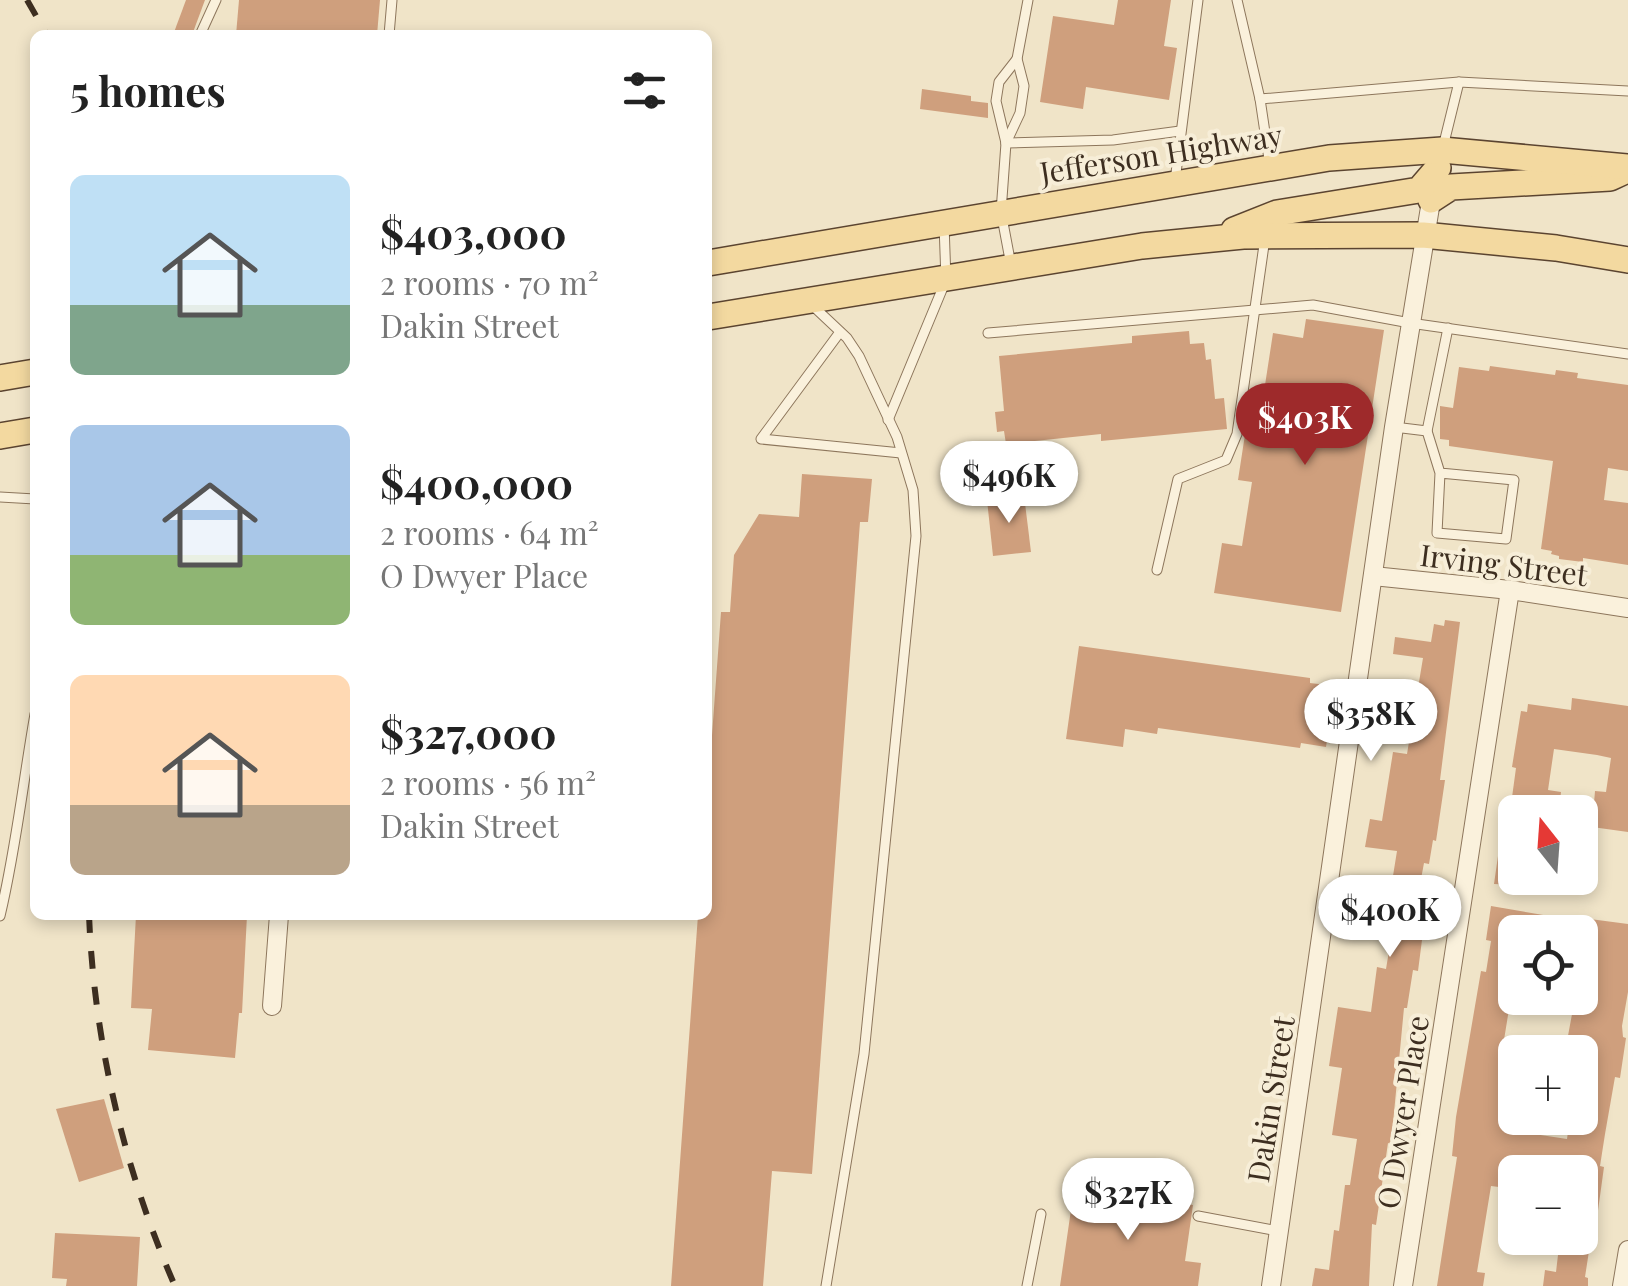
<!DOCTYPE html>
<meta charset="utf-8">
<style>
:root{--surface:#fff;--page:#f2f2f2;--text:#222;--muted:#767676;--accent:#9e2a2b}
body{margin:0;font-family:"Playfair Display",serif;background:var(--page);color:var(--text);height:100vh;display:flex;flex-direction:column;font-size:38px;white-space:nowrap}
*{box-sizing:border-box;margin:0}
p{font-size:32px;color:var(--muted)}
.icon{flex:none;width:55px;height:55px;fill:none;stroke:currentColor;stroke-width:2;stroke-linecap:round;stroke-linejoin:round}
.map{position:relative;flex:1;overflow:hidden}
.panel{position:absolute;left:30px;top:30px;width:682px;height:890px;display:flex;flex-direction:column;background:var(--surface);border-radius:15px;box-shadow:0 5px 15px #0003}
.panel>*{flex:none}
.needle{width:65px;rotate:343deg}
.fabs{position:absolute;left:1498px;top:795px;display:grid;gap:20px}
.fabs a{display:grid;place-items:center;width:100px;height:100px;border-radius:15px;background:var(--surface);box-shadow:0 5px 15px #0003;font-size:50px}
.price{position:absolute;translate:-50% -85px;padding:0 22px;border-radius:35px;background:#fff;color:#222;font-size:32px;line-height:65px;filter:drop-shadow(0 2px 5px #0008)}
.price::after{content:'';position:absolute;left:50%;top:60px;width:30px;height:22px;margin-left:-15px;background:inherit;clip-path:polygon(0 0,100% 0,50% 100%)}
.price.on{background:var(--accent);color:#fff}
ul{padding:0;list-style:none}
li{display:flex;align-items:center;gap:30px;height:250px;padding:0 40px}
li span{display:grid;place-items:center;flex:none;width:280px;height:200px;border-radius:15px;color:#555}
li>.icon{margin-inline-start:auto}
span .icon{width:120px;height:120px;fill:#fffc;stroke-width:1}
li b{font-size:42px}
h2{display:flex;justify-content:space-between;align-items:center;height:120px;padding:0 40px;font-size:42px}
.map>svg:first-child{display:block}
.building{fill:#cf9f7d}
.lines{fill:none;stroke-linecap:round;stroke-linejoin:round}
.lane-casing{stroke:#8d765c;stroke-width:11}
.street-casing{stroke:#8d765c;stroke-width:20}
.primary-casing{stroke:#5b4430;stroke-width:28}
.lane{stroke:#faf1dc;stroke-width:9}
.street{stroke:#faf1dc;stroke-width:18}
.primary{stroke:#f3d9a0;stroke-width:25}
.rail{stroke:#3d2e20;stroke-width:6;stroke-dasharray:18 18;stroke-linecap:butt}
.labels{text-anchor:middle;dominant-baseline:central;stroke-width:8;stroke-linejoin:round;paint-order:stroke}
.street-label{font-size:30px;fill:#3d2e20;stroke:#f7eed8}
</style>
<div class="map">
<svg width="1628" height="1286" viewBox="0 0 1628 1286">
<rect width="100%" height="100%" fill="#f0e4c8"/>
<g class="building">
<polygon points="186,0 205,0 192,35 173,35"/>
<polygon points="239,0 380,0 377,35 236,35"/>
<polygon points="1118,0 1171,0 1164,46 1177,48 1169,100 1086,87 1083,109 1040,102 1053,16 1114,25"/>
<polygon points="922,89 971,96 971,101 988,103 988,118 920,109"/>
<polygon points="1306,319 1384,330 1341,612 1214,593 1222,543 1242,546 1252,482 1238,480 1246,428 1263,398 1273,333 1303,338"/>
<polygon points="1189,331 1190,344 1204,343 1206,360 1211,359 1215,399 1224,398 1227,429 1101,441 1101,434 1006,444 1004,431 997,432 995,412 1004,411 999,356 1132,343 1132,336"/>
<polygon points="1490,366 1555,375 1556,370 1578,373 1577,378 1628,385 1628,471 1608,468 1604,500 1628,503 1628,565 1583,558 1583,562 1559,559 1559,556 1551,554 1552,551 1541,549 1553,461 1449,446 1449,440 1440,439 1440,406 1453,408 1459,367 1489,371"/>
<polygon points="802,474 872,479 868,522 860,522 812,1174 772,1171 763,1286 671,1286 698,915 708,915 708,790 721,612 730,612 734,555 759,514 799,517"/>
<polygon points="1024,495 1031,552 993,556 987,500"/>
<polygon points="1445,620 1460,622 1440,780 1445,780 1436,841 1433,840 1429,864 1424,863 1418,895 1422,896 1420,910 1426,911 1422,940 1418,971 1413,970 1407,1008 1404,1008 1391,1144 1388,1143 1376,1225 1372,1224 1369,1286 1312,1286 1315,1268 1329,1270 1334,1230 1339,1231 1345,1185 1350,1185 1357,1139 1332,1135 1342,1068 1329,1066 1338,1007 1371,1012 1377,967 1386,969 1391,939 1383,938 1397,851 1365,847 1370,819 1382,821 1393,752 1407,754 1423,658 1393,654 1395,637 1431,642 1434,624 1444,626"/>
<polygon points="1079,646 1310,678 1310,683 1335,686 1326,747 1301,743 1300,748 1158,728 1157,734 1125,729 1123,747 1066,739"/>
<polygon points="1572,698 1628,706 1628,832 1592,827 1595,791 1606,792 1611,758 1597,755 1554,749 1548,790 1561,792 1559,812 1510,812 1516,768 1512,767 1521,711 1527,712 1528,704 1571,710"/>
<polygon points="1500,842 1515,843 1515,885 1494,884"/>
<polygon points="1491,906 1549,916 1547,932 1515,932 1515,1010 1509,1009 1504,1040 1515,1041 1515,1098 1507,1097 1502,1129 1567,1139 1570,1118 1580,1118 1587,1052 1565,1052 1575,998 1580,998 1580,977 1590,919 1628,924 1628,992 1622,1026 1623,1037 1626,1038 1620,1078 1615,1077 1605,1134 1600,1166 1604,1167 1596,1225 1580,1223 1580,1172 1515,1172 1515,1189 1491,1186 1477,1272 1485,1273 1483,1286 1437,1286 1457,1157 1452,1156 1456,1117 1481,971 1486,972 1491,941 1486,940"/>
<polygon points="136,915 247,915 242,1013 239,1013 235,1058 148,1050 152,1009 131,1008"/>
<polygon points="104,1099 124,1168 79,1182 56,1109"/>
<polygon points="1074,1189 1193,1205 1185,1261 1201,1263 1198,1286 1060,1286"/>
<polygon points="55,1233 140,1237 137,1286 66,1286 67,1279 52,1278"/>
<polygon points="1560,1238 1591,1238 1585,1277 1588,1278 1588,1286 1543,1286 1545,1270 1556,1272"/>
</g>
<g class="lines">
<g class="lane-casing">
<g id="lane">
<polyline points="1237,0 1260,99 1459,82 1628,91"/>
<polyline points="200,35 216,0"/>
<polyline points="389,35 392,0"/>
<polyline points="1260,99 1270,166"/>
<polyline points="1006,143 1113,140 1180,131"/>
<polyline points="1006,143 1020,113 1024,86 1017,59 1028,0"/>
<polyline points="1443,147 1459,82"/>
<polyline points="1175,181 1198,0"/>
<polyline points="1011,265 1001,212 1006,143 996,101 999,82 1017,59"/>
<polyline points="813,306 847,338 859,356 897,437 913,490 916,536 864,1054 826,1286"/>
<polyline points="840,332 761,439 901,453"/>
<polyline points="988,333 1313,305 1410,323 1628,354"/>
<polyline points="888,420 946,280 944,224"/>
<polyline points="1394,427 1427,431 1448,328"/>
<polyline points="1427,431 1440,473 1437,533 1506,539 1514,480 1440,473"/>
<polyline points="0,497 35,499"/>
<polyline points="1157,570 1178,479 1226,460 1237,434 1265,238"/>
<path d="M0,916C16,849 23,782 35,714"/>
<polyline points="1198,1216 1278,1231"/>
<polyline points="1027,1286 1041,1214"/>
</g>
</g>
<g class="street-casing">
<g id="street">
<polyline points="1373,576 1510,590 1628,608"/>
<polyline points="272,1006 279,915"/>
<polyline points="1271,1286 1394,427 1433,189"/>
<polyline points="1403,1286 1510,590"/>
<polyline points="1622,1286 1628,1250"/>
</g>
</g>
<g class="primary-casing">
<g id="primary">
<polyline points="1431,200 1451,187 1610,178 1623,172"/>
<polyline points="1234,230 1277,213 1419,190 1438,168"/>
<polyline points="708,263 1329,158 1442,150 1628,167"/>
<polyline points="708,317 1142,246 1243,236 1423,235 1556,248 1628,260"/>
<polyline points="0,378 35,372"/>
<polyline points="0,436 35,430"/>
</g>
</g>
<use href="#lane" class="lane"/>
<use href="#street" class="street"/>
<use href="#primary" class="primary"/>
<g class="rail">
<polyline points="27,0 47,35"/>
<path d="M89,915C94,1041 124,1170 175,1286"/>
</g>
</g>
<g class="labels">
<g class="street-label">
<text transform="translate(1161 153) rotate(-9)">Jefferson Highway</text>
<text transform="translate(1504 564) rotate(7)">Irving Street</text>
<text transform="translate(1270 1099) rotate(-81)">Dakin Street</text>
<text transform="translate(1402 1112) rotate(-81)">O Dwyer Place</text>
</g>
</g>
</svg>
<div class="fabs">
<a><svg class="needle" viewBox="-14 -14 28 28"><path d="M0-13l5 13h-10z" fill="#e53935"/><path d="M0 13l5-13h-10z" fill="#767676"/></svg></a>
<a><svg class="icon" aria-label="locate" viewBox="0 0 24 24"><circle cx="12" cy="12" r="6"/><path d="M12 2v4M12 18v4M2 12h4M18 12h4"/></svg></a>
<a>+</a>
<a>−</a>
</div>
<b class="price on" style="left:1305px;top:468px">$403K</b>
<b class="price" style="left:1009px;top:526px">$496K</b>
<b class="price" style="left:1371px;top:764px">$358K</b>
<b class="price" style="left:1390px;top:960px">$400K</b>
<b class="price" style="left:1128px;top:1243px">$327K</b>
<section class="panel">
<h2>5 homes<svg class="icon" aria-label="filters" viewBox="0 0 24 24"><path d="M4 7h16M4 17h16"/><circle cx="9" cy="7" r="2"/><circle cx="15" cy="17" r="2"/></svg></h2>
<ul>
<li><span style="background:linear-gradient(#bfe0f5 65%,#7fa58c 0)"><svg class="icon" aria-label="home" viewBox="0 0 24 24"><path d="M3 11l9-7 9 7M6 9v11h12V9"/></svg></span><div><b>$403,000</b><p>2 rooms · 70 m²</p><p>Dakin Street</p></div></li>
<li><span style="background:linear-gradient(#a9c7e8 65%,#8fb573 0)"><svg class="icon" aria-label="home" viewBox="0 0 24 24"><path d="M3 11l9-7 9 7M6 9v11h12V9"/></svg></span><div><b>$400,000</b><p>2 rooms · 64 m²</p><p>O Dwyer Place</p></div></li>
<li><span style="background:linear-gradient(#ffd9b3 65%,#b9a48a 0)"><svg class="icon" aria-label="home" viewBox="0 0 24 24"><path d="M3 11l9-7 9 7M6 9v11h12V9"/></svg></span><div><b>$327,000</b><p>2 rooms · 56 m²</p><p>Dakin Street</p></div></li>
</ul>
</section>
</div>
